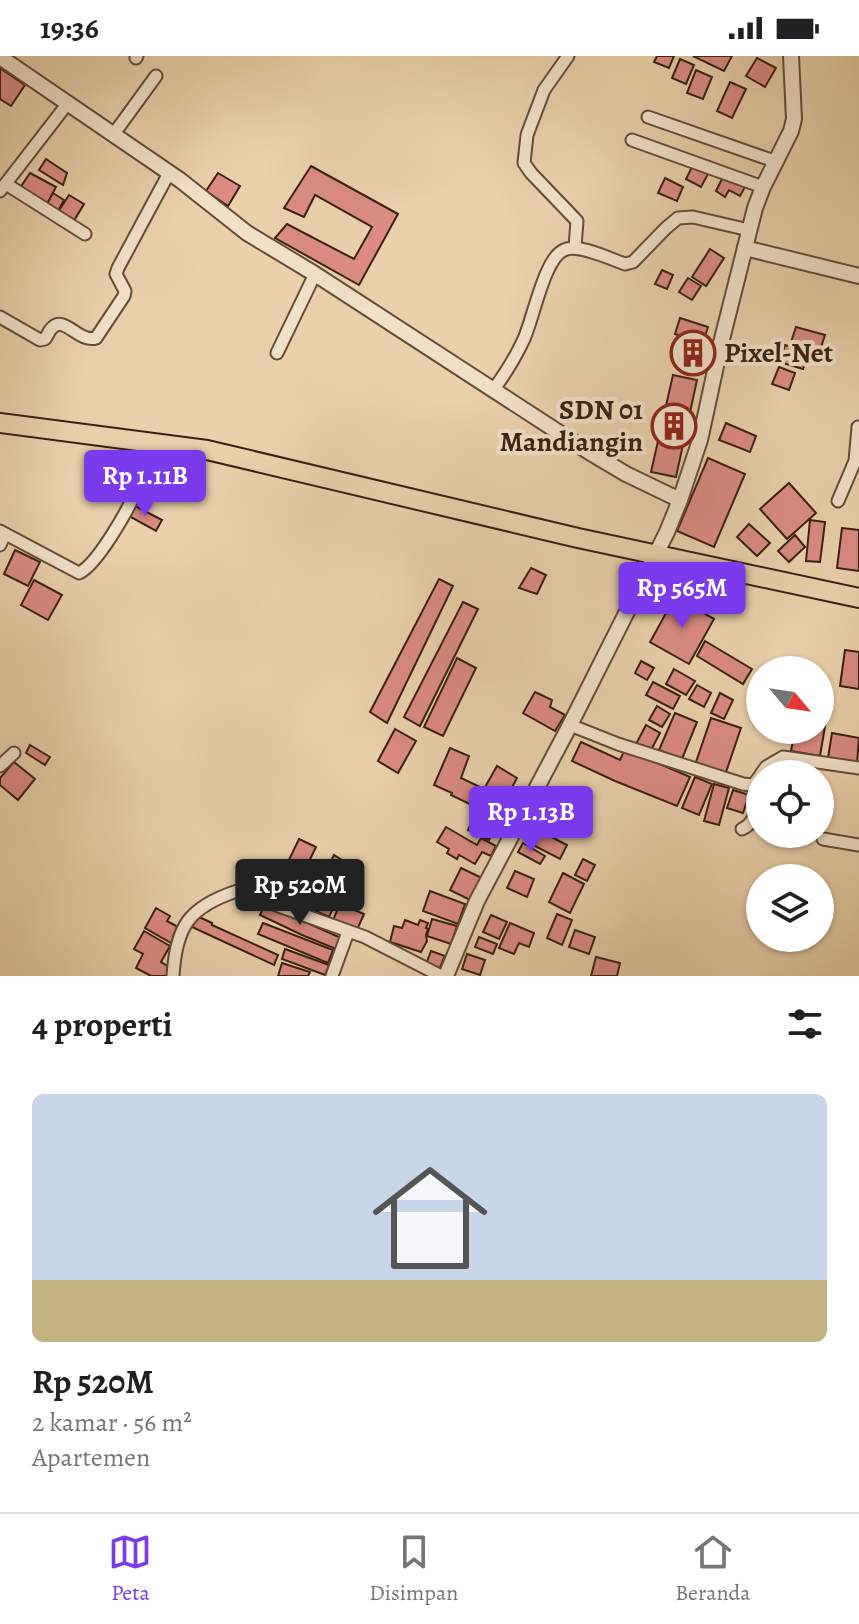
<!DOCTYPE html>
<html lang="id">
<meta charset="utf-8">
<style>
:root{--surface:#fff;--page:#f6f6f6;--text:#202124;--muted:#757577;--line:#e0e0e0;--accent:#7c3aed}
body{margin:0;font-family:Alegreya,serif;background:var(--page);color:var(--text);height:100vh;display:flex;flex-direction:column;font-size:30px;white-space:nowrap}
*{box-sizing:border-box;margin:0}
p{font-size:26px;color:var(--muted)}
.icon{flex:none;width:44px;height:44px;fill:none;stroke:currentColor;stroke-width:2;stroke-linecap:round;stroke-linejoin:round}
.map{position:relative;height:920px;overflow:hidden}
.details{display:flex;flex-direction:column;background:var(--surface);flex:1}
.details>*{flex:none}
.needle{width:52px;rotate:119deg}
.buttons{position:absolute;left:746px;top:600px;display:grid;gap:16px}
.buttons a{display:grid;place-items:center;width:88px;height:88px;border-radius:50%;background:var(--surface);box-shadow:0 2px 6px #0004;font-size:40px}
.price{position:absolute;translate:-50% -68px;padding:0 18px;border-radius:8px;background:var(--accent);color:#fff;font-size:26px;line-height:52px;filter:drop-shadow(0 2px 4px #0008)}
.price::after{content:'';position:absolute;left:50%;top:48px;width:24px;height:18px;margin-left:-12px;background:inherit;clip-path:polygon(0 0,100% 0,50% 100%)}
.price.current{background:#222;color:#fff}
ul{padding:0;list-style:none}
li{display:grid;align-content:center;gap:16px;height:424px;padding:0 32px}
li span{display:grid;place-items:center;height:248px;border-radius:12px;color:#555}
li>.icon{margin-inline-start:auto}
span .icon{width:144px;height:144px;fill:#fffc;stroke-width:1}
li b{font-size:34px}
h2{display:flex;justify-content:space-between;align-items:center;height:96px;padding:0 32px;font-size:34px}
.status{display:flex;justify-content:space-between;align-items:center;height:56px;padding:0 40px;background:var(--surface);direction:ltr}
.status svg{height:22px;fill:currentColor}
.menu{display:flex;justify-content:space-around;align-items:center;height:112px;border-top:2px solid var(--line);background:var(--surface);font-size:22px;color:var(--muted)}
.menu a{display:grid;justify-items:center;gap:4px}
.menu .current{color:var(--accent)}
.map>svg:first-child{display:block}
.building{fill:#db8b83;stroke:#382112;stroke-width:2}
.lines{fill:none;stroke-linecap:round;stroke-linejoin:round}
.minor-casing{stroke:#644d38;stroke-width:15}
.tertiary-casing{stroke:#644d38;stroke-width:18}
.trunk-casing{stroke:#382112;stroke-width:22}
.minor{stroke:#f1e0c8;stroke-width:11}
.tertiary{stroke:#f1e0c8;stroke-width:14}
.trunk{stroke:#ead0ab;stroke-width:18}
.labels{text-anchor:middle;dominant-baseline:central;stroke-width:8;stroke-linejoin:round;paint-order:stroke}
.poi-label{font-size:28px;font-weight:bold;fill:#382112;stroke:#f1e0c8;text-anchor:start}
</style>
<div class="status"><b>19:36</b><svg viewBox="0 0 49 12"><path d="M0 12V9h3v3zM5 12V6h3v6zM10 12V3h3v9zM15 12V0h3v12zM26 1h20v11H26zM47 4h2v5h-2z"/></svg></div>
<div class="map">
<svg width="859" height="920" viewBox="0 0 859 920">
<rect width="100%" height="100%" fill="#ead0ab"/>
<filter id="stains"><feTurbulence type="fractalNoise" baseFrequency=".0025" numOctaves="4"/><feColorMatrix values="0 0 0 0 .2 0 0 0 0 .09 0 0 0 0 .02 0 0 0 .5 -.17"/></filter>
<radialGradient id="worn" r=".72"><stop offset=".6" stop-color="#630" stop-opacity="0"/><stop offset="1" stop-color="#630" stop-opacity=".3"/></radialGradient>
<g class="building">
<polygon points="657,0 674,0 669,12 654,6"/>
<polygon points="693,0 732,0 724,15"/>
<polygon points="757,2 776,12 765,31 746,20"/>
<polygon points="680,3 694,9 686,28 672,22"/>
<polygon points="0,12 25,29 11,50 0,43"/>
<polygon points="696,14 712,21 703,43 687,37"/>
<polygon points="730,26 746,33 732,62 717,55"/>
<polygon points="46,103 67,117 63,129 39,114"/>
<polygon points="693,109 709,116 701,131 686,123"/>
<polygon points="311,110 398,158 359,229 275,182 287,168 354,203 372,171 315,139 304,161 284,152"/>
<polygon points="30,117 56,131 46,150 18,135"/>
<polygon points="218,117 240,130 228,150 206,135"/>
<polygon points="724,119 745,131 740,140 729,134 725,141 716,135"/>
<polygon points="665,122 683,131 677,145 658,137"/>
<polygon points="53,137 64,144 56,159 46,150"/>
<polygon points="69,139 84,148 72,168 56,159"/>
<polygon points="710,193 724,202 706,230 692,221"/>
<polygon points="662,214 673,219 667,233 655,228"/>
<polygon points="688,222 701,230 692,244 679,236"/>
<polygon points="680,262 708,271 703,286 675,278"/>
<polygon points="796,271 825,279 820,294 791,286"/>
<polygon points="686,287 704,292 700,308 682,303"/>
<polygon points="785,289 809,296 803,313 780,306"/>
<polygon points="779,311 795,317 789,334 772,328"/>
<polygon points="673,319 697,324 676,421 651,416"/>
<polygon points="726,367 756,380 750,396 719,384"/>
<polygon points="708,402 745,418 714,491 677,475"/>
<polygon points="167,412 200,420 196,433 164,426"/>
<polygon points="789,427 816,457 787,483 760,453"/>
<polygon points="133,449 162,464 156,475 127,459"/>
<polygon points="810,464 825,466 820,506 806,505"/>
<polygon points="749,468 770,487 757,500 737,481"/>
<polygon points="842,472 859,474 859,515 837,512"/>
<polygon points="795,479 805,491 789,506 778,495"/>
<polygon points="15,494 40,506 28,530 4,518"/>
<polygon points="531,512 546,519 537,538 519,532"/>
<polygon points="439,523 453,530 387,667 370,656"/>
<polygon points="34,524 62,539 48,564 21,549"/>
<polygon points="675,541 714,563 689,608 650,586"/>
<polygon points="463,546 478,553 420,670 404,661"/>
<polygon points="705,585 752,613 743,628 697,600"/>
<polygon points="845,594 859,596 859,633 840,630"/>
<polygon points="457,602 476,612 443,680 424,671"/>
<polygon points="641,605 654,612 647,624 635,617"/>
<polygon points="674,613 695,625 686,639 666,628"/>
<polygon points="653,626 680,640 673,653 646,639"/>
<polygon points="697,629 711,637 704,651 689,643"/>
<polygon points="535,636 552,644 550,651 565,659 555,675 523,657"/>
<polygon points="720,637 733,644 724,663 711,657"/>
<polygon points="820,639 830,641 820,700 791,695 795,674 820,674"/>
<polygon points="657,650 670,658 662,671 649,664"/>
<polygon points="675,657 697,666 682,703 659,694"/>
<polygon points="711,662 741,672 725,719 695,709"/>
<polygon points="646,669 660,677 650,696 636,688"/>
<polygon points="395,673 416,685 398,717 378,705"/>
<polygon points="832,677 859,682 857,707 828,702"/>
<polygon points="581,686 620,704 625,693 690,721 677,750 615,725 572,705"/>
<polygon points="30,689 50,701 45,709 26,697"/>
<polygon points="450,692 469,700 461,722 484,733 497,710 517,722 505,744 511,747 504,761 480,748 478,752 451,739 452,737 434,729"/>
<polygon points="14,706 35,723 18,744 0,729 0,722"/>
<polygon points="695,721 712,728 699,759 682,752"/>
<polygon points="714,728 729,732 719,769 704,765"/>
<polygon points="733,734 749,739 743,757 727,752"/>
<polygon points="477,755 498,765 489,784 468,774"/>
<polygon points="446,771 477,789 481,782 496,790 491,800 482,796 475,808 459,799 457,803 447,797 449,793 437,786"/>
<polygon points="536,773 567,789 560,803 529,787"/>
<polygon points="299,783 316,791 304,816 287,808"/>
<polygon points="523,787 545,800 540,808 518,796"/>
<polygon points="334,799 355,812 350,820 330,807"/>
<polygon points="583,803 595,809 587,825 575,819"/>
<polygon points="461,812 482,822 470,844 450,834"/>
<polygon points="292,815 312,823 308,832 288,824"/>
<polygon points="515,815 534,823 527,841 507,832"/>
<polygon points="563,817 584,828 570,857 549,846"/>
<polygon points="331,820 347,825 341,842 325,837"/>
<polygon points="315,834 337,844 329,861 307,851"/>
<polygon points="430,835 465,848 458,868 423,855"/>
<polygon points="265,848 341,882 336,893 302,879 260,859"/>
<polygon points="340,848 364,858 357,874 333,864"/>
<polygon points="156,852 170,860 167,865 180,872 171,887 145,872"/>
<polygon points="557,858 572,864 562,889 547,882"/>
<polygon points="491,859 507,866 499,883 483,876"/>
<polygon points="197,860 212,867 212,869 278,899 274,909 192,871"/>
<polygon points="432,863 457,870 451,888 427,880"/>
<polygon points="405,864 418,869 420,864 428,867 426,872 428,873 426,879 427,885 421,896 390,886 394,870 402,872"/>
<polygon points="263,867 333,894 328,907 258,878"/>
<polygon points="510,867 534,877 529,891 519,887 514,898 499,892"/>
<polygon points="575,874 595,881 589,898 569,891"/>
<polygon points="144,875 170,890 161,906 171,912 166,920 151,920 136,912 143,898 134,893"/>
<polygon points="479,881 497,888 493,898 475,891"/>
<polygon points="285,893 329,909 325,919 282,903"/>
<polygon points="431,895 445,900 438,916 425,911"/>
<polygon points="467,898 485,904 480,919 462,913"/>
<polygon points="596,901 620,907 617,920 591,920"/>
<polygon points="282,907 310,916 308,920 278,920"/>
</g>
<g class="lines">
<g class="minor-casing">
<g id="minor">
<polyline points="568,0 544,34 527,79 524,107 531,117 577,165 575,191"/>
<polyline points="136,2 137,0"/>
<polyline points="648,61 777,106"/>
<polyline points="113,79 156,20"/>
<polyline points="632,84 763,131"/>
<polyline points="6,128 85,178"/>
<polyline points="0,135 68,47"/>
<path d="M0,261L40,284L45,283C48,279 49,274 53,271C65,260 79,287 96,282L124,240L125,235L116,218L118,212L169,117"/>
<polyline points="277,297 315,218"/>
<path d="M494,333C505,318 515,302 523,285C533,265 544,202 564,194C578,187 610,203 625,208L633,206L666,172L678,162L693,161L749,174"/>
<polyline points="838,445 855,405 858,371"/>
<path d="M0,475L79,517C97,509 128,454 136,435C143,419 148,403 154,387"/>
<polyline points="0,489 5,478"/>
<polyline points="570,669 618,688 743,728 753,729 760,720"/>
<polyline points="0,710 14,697"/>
<polyline points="761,718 766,711 783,701 859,712"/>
<path d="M742,773C760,765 755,746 753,729"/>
<polyline points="823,783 859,789"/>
<path d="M173,920C176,870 189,851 237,835L365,881L441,920"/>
<polyline points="332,920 348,876"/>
</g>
</g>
<g class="tertiary-casing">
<g id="tertiary">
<polyline points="0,1 180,124 247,177 315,218 589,396 626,418 680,444"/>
<polyline points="745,192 859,220"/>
<polyline points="446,920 477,845 570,669 667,476 680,444 700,384 721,287 755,152 763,131 791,75 794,63 791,0"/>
</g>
</g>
<g class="trunk-casing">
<polyline id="trunk" points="0,367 207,394 578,482 859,542"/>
</g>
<use href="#minor" class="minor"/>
<use href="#tertiary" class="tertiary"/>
<use href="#trunk" class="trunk"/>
</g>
<defs>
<g id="building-ring" transform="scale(2.3)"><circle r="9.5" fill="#f1e0c8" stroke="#8f2418" stroke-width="1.5"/><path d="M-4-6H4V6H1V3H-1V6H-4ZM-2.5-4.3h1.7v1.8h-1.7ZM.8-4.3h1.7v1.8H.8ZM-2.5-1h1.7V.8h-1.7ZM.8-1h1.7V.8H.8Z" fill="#8f2418"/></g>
</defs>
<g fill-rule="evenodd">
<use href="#building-ring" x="693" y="297"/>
<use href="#building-ring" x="674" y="370"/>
</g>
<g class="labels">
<g class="poi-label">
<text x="724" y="297">Pixel-Net</text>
<text x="643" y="354" text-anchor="end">SDN 01<tspan x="643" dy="32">Mandiangin</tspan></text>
</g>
</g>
<rect width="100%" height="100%" filter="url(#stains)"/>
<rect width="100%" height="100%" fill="url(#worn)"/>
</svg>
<div class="buttons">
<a><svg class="needle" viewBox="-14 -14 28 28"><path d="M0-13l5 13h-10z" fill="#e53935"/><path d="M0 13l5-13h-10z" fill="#757577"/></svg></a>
<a><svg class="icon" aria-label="locate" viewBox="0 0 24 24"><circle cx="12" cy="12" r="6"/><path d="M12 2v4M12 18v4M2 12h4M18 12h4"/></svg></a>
<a><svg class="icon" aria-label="layers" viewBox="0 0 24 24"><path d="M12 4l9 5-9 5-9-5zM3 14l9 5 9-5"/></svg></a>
</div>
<b class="price" style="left:145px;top:462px">Rp 1.11B</b>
<b class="price" style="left:682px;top:574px">Rp 565M</b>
<b class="price" style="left:531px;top:798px">Rp 1.13B</b>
<b class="price current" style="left:300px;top:871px">Rp 520M</b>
</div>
<section class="details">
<h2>4 properti<svg class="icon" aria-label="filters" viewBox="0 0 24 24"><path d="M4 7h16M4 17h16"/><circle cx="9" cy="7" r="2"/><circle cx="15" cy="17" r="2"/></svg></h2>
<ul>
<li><span style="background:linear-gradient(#c9d6e8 75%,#c2b280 0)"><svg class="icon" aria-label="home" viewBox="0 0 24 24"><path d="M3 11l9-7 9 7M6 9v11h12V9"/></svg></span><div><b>Rp 520M</b><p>2 kamar · 56 m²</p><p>Apartemen</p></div></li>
</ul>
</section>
<nav class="menu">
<a class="current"><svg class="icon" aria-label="map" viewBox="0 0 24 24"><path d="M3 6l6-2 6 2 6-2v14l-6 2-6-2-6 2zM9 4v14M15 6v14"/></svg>Peta</a>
<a><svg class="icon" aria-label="saved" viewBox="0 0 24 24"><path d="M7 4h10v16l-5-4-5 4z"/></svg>Disimpan</a>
<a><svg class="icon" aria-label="home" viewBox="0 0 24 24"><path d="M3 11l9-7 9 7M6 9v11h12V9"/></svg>Beranda</a>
</nav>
